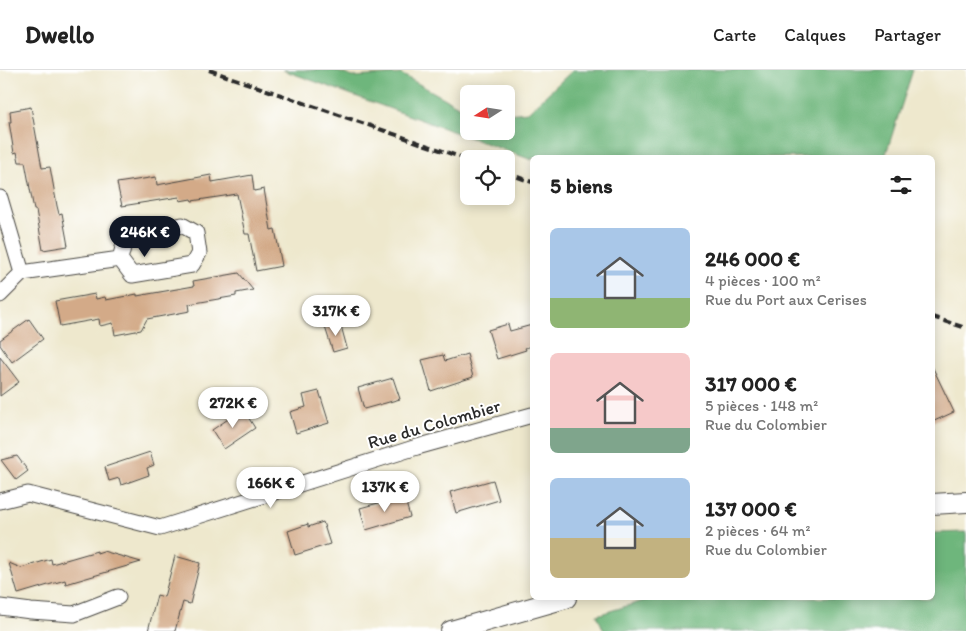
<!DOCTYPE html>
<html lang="fr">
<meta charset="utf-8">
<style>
:root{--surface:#fff;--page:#f6f6f6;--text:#222;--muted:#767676;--line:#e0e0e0;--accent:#111827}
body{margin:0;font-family:Itim,sans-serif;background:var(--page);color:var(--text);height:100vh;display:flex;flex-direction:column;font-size:19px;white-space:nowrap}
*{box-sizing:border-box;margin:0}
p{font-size:16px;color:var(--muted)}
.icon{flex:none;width:28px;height:28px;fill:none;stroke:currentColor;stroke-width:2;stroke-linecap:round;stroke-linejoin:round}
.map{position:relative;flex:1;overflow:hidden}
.sheet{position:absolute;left:530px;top:85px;width:405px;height:445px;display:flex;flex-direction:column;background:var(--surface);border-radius:8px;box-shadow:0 2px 12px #0003}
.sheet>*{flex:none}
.needle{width:32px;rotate:258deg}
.buttons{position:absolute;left:460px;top:15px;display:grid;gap:10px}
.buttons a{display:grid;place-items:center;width:55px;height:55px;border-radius:8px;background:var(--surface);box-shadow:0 2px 12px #0003;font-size:25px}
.price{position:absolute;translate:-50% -42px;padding:0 11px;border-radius:18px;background:#fff;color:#222;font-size:16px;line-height:32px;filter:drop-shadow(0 1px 2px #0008)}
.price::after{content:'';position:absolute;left:50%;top:30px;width:15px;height:11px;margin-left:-8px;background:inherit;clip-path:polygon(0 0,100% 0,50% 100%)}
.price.current{background:var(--accent);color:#fff}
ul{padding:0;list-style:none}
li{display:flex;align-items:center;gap:15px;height:125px;padding:0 20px}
li span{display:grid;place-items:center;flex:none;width:140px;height:100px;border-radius:8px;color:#555}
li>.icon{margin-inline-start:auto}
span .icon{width:60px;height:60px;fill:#fffc;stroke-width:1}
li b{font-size:21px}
h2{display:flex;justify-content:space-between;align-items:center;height:60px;padding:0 20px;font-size:21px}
header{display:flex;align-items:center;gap:30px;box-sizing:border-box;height:70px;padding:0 25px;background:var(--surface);border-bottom:1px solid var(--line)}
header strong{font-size:24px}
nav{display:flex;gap:28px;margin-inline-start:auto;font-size:18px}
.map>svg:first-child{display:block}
.forest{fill:#6eb67c;stroke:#4c7054}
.building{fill:#d3aa88}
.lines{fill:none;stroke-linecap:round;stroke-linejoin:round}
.minor-casing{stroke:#484743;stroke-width:17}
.secondary-casing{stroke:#484743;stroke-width:22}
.minor{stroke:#fff;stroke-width:15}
.secondary{stroke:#fff;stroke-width:20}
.rail{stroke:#2b2b2b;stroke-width:4;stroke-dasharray:8 4;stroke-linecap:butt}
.labels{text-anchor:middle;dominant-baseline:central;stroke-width:4;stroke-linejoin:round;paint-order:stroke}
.street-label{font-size:18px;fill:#2b2b2b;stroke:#fff}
</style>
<header>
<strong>Dwello</strong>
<nav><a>Carte</a><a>Calques</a><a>Partager</a></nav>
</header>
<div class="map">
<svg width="966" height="561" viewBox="0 0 966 561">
<rect width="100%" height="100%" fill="#fff"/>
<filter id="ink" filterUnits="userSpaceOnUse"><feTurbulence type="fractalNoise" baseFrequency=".02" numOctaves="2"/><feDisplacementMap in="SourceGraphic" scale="10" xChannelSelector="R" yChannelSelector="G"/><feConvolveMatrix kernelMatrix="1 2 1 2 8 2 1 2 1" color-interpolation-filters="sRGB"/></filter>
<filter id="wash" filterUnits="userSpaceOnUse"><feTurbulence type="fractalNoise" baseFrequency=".0096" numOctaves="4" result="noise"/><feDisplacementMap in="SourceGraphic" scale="20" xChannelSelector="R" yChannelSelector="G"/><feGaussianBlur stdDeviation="1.12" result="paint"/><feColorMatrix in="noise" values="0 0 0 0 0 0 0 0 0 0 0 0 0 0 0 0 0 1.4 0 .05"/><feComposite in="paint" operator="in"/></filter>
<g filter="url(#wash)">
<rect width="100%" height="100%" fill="#eee8cd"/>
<g class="forest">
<polygon points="283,0 333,0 353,7 401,4 469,42 469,61 506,61 506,44 528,42 573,0 913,0 885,87 532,88 532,90"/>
<polygon points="966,462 966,561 604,561 597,545 653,528 932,528 933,463"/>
</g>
<g id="blocks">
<g class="building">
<polygon points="31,37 42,98 50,97 57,136 59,144 62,143 68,176 43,180 36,140 34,140 25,92 19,92 17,82 14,83 9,52 11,52 10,41"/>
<polygon points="211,105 212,112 252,105 254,121 264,119 271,160 275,159 282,196 256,201 249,164 245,164 237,124 192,131 191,129 180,131 179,127 122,136 117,113 156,107 157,115"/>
<polygon points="239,203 253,220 236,223 236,226 189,234 190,241 147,249 141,260 115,265 113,253 100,256 99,249 60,256 55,231 95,224 96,229 105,227 106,230 137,224 137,226 194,216 193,211"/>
<polygon points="29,249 43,269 12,292 0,275 0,270"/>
<polygon points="340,252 347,278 333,282 325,257"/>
<polygon points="508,254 510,261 532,255 532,276 525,278 526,280 497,289 488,260"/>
<polygon points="467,284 473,307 431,321 422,290 443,285 445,291"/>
<polygon points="0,287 19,312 0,326"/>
<polygon points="932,296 954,342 932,352"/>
<polygon points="393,308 400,329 364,339 358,318"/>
<polygon points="319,321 329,353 296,363 290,342 306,337 303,325"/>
<polygon points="243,339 255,358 224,379 212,360"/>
<polygon points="150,382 154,395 147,398 149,405 121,415 119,408 109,411 105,397"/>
<polygon points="17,386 28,401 16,410 1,390"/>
<polygon points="493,410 499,430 456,443 450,422"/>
<polygon points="404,426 410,447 366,460 360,438"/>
<polygon points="323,452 330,474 295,485 288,461 308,454 308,457"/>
<polygon points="97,481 97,483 103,481 141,492 66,514 65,510 18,524 9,493 21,498 51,489 52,494"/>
<polygon points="175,486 200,493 190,534 183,532 175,561 148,561 157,525 164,527"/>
</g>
</g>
</g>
<g filter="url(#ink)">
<use href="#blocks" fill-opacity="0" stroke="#484743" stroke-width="1"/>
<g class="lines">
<g class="minor-casing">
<g id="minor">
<polyline points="0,128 22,203 0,225"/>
<polyline points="22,203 120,189 132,205 192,195 199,183 196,163 182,155 130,167 124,174 120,189"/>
<polyline points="0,431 28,424 160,458 417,377 532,345"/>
<polyline points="0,537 31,541 74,544 118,527"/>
</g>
</g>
<g class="secondary-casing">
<g id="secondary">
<polyline points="932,434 966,432"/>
<polyline points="451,561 566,528"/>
</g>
</g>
<use href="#minor" class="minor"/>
<use href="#secondary" class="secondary"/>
<g class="rail">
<polyline points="209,0 469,90"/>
<polyline points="506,103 532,112"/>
<polyline points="932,247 966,258"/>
</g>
</g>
</g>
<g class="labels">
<g class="street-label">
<text transform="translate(434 354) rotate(-16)">Rue du Colombier</text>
</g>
</g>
</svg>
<div class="buttons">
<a><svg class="needle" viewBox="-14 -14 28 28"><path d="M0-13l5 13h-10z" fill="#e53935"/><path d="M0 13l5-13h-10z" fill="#767676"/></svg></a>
<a><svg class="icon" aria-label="locate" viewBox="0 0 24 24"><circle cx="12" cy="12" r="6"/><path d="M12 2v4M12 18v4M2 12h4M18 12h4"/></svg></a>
</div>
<b class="price current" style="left:145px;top:188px">246K €</b>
<b class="price" style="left:336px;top:267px">317K €</b>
<b class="price" style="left:233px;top:359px">272K €</b>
<b class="price" style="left:271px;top:439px">166K €</b>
<b class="price" style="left:385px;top:443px">137K €</b>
<section class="sheet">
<h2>5 biens<svg class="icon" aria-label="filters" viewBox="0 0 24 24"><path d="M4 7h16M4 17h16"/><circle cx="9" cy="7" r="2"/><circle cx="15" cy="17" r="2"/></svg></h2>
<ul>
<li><span style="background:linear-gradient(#a9c7e8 70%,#8fb573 0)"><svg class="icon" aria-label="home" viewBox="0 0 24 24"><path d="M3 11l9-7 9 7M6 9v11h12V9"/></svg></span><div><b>246 000 €</b><p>4 pièces · 100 m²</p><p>Rue du Port aux Cerises</p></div></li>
<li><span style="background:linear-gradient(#f6c9c9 75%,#7fa58c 0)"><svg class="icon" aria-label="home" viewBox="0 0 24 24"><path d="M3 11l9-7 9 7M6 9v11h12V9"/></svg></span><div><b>317 000 €</b><p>5 pièces · 148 m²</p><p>Rue du Colombier</p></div></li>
<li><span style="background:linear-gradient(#a9c7e8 60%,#c2b280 0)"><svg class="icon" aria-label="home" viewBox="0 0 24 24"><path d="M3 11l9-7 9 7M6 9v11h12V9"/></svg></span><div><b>137 000 €</b><p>2 pièces · 64 m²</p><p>Rue du Colombier</p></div></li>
</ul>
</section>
</div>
